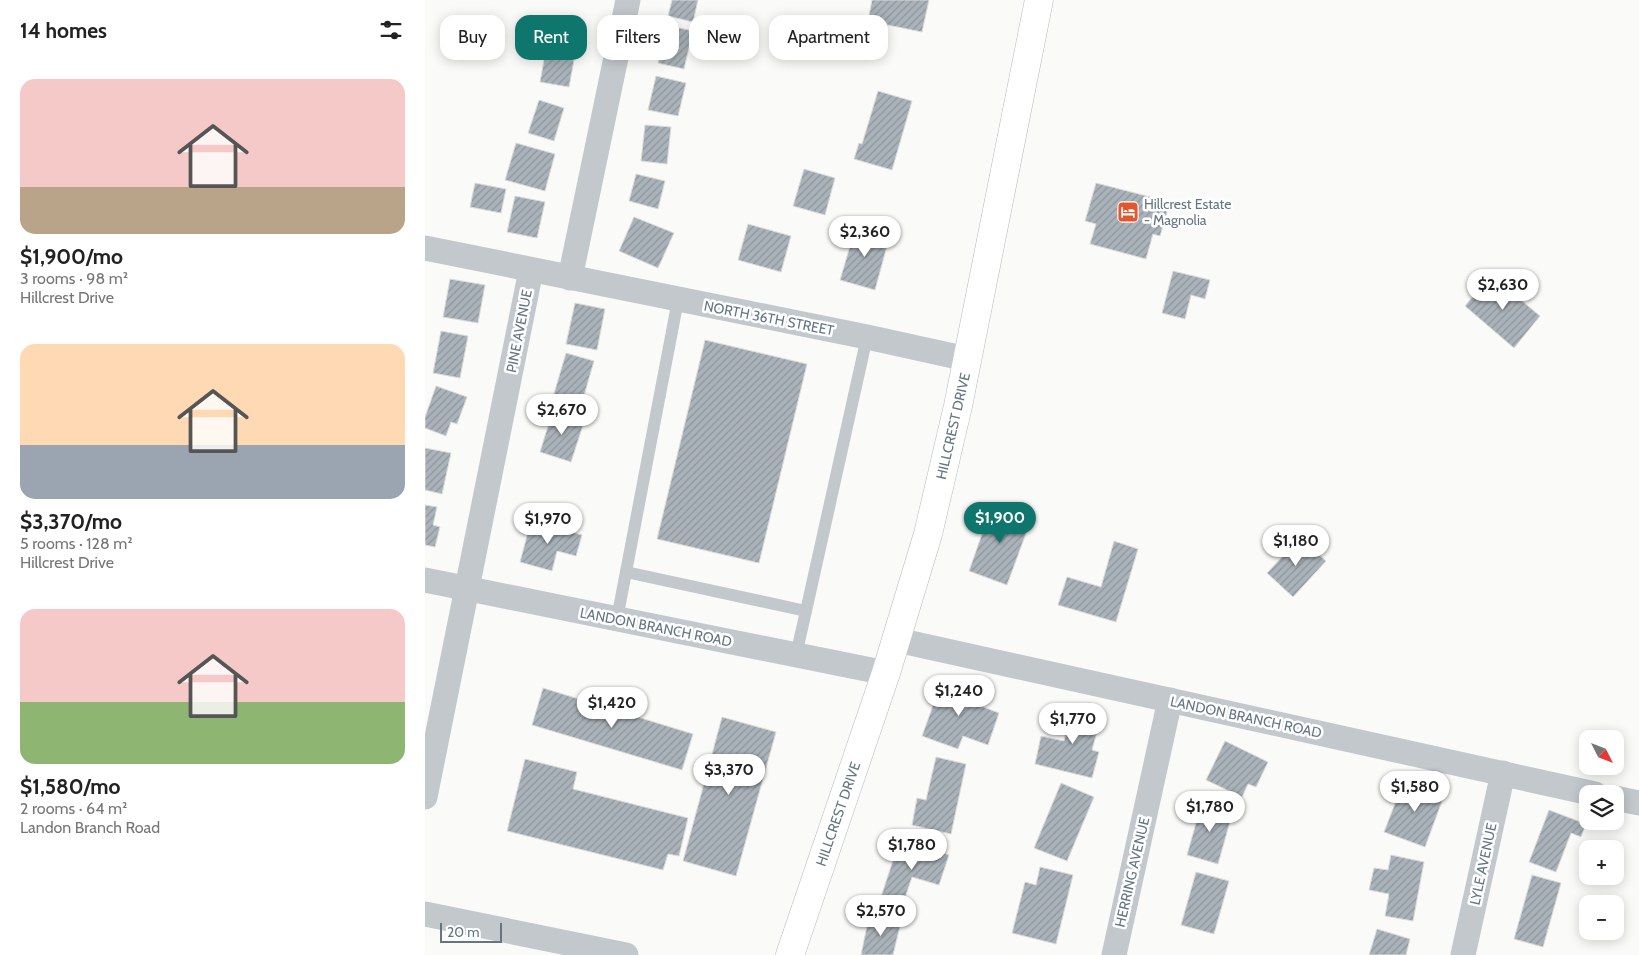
<!DOCTYPE html>
<meta charset="utf-8">
<style>
:root{--surface:#fff;--page:#f6f6f6;--text:#222;--muted:#767676;--accent:#0f766e}
body{margin:0;font-family:Cabin,sans-serif;background:var(--page);color:var(--text);height:100vh;display:flex;flex-direction:column;font-size:19px;white-space:nowrap}
*{box-sizing:border-box;margin:0}
p{font-size:16px;color:var(--muted)}
.icon{flex:none;width:28px;height:28px;fill:none;stroke:currentColor;stroke-width:2;stroke-linecap:round;stroke-linejoin:round}
.map{position:relative;flex:1;overflow:hidden}
.side{display:flex;flex-direction:column;background:var(--surface);width:425px}
.side>*{flex:none}
.banner{position:absolute;left:15px;top:15px;width:475px;height:45px;display:flex;gap:10px}
.needle{width:32px;rotate:132deg}
.fabs{position:absolute;left:1154px;top:730px;display:grid;gap:10px}
.fabs a{display:grid;place-items:center;width:45px;height:45px;border-radius:10px;background:var(--surface);box-shadow:0 2px 12px #0003;font-size:25px}
.scale{position:absolute;left:15px;bottom:12px;width:62px;box-sizing:border-box;padding-left:5px;border:2px solid #657683;border-top:0;font-size:14px;line-height:18px;white-space:nowrap;color:#657683;-webkit-text-stroke:4px #fff;paint-order:stroke}
.price{position:absolute;translate:-50% -42px;padding:0 11px;border-radius:18px;background:#fff;color:#222;font-size:16px;line-height:32px;filter:drop-shadow(0 1px 2px #0008)}
.price::after{content:'';position:absolute;left:50%;top:30px;width:15px;height:11px;margin-left:-8px;background:inherit;clip-path:polygon(0 0,100% 0,50% 100%)}
.price.on{background:var(--accent);color:#fff}
ul{padding:0;list-style:none}
li{display:grid;align-content:center;gap:10px;height:265px;padding:0 20px}
li span{display:grid;place-items:center;height:155px;border-radius:15px;color:#555}
li>.icon{margin-inline-start:auto}
span .icon{width:90px;height:90px;fill:#fffc;stroke-width:1}
li b{font-size:21px}
h2{display:flex;justify-content:space-between;align-items:center;height:60px;padding:0 20px;font-size:21px}
.pill{padding:0 18px;border-radius:15px;background:var(--surface);box-shadow:0 2px 12px #0003;font-size:18px;line-height:45px}
.pill.on{background:var(--accent);color:#fff}
main{display:flex;flex:1;min-height:0}
.map>svg:first-child{display:block}
.building{fill:url(#building-hatch);stroke:#dcdcda}
.lines{fill:none;stroke-linecap:round;stroke-linejoin:round}
.secondary-casing{stroke:#b3babf;stroke-width:29}
.service{stroke:#c3c8cc;stroke-width:12}
.minor{stroke:#c3c8cc;stroke-width:25}
.secondary{stroke:#fff;stroke-width:28}
.labels{text-anchor:middle;dominant-baseline:central;stroke-width:5;stroke-linejoin:round;paint-order:stroke}
.poi-label{font-size:14px;fill:#657683;stroke:#fff;text-anchor:start}
.street-label{font-size:14px;fill:#657683;stroke:#fff}
</style>
<main>
<section class="side">
<h2>14 homes<svg class="icon" aria-label="filters" viewBox="0 0 24 24"><path d="M4 7h16M4 17h16"/><circle cx="9" cy="7" r="2"/><circle cx="15" cy="17" r="2"/></svg></h2>
<ul>
<li><span style="background:linear-gradient(#f6c9c9 70%,#b9a48a 0)"><svg class="icon" aria-label="home" viewBox="0 0 24 24"><path d="M3 11l9-7 9 7M6 9v11h12V9"/></svg></span><div><b>$1,900/mo</b><p>3 rooms · 98 m²</p><p>Hillcrest Drive</p></div></li>
<li><span style="background:linear-gradient(#ffd9b3 65%,#9aa5b1 0)"><svg class="icon" aria-label="home" viewBox="0 0 24 24"><path d="M3 11l9-7 9 7M6 9v11h12V9"/></svg></span><div><b>$3,370/mo</b><p>5 rooms · 128 m²</p><p>Hillcrest Drive</p></div></li>
<li><span style="background:linear-gradient(#f6c9c9 60%,#8fb573 0)"><svg class="icon" aria-label="home" viewBox="0 0 24 24"><path d="M3 11l9-7 9 7M6 9v11h12V9"/></svg></span><div><b>$1,580/mo</b><p>2 rooms · 64 m²</p><p>Landon Branch Road</p></div></li>
</ul>
</section>
<div class="map">
<svg width="1214" height="955" viewBox="0 0 1214 955">
<defs>
<pattern id="building-hatch" width="6" height="6" patternUnits="userSpaceOnUse" patternTransform="scale(1.25)"><rect width="6" height="6" fill="#aab3b9"/><path d="M-1 1l2-2M0 6l6-6M5 7l2-2" fill="none" stroke="#8e969c"/></pattern>
</defs>
<rect width="100%" height="100%" fill="#fafaf8"/>
<g class="building">
<polygon points="247,0 273,0 268,22 243,16"/>
<polygon points="447,0 504,0 497,32 443,21"/>
<polygon points="241,25 268,31 259,69 233,63"/>
<polygon points="120,55 149,60 144,87 115,82"/>
<polygon points="231,76 261,83 253,116 223,110"/>
<polygon points="453,91 487,101 467,170 429,159 434,143 437,144"/>
<polygon points="114,100 139,108 129,141 103,133"/>
<polygon points="220,125 246,127 242,164 216,161"/>
<polygon points="91,143 130,154 120,191 80,180"/>
<polygon points="379,169 410,178 400,215 368,206"/>
<polygon points="211,174 240,181 233,209 204,201"/>
<polygon points="50,183 81,189 76,213 45,207"/>
<polygon points="671,183 745,202 735,236 728,234 721,259 665,244 671,224 660,221"/>
<polygon points="90,196 120,202 112,238 82,232"/>
<polygon points="209,217 249,233 233,268 194,251"/>
<polygon points="323,224 366,236 356,272 313,260"/>
<polygon points="431,226 465,235 450,290 415,280"/>
<polygon points="748,271 785,280 780,299 766,295 760,319 737,313"/>
<polygon points="1066,275 1115,316 1089,348 1040,306"/>
<polygon points="25,279 60,285 53,323 18,317"/>
<polygon points="150,303 180,309 172,350 141,344"/>
<polygon points="16,331 43,336 35,378 8,373"/>
<polygon points="280,340 382,364 334,563 232,539"/>
<polygon points="141,353 169,361 156,406 128,397"/>
<polygon points="11,386 42,397 32,424 26,422 21,436 0,428 0,417"/>
<polygon points="128,410 160,419 146,462 115,452"/>
<polygon points="0,448 26,453 17,494 0,490"/>
<polygon points="568,503 607,517 582,585 544,571"/>
<polygon points="0,505 12,507 8,525 15,527 10,547 0,545"/>
<polygon points="106,521 157,535 151,556 132,551 127,571 95,562"/>
<polygon points="875,538 901,561 868,597 842,573"/>
<polygon points="689,541 713,549 691,622 633,605 642,577 676,587"/>
<polygon points="518,678 550,689 545,702 574,713 563,745 538,736 533,749 497,736"/>
<polygon points="118,688 268,734 257,770 107,725"/>
<polygon points="648,706 677,713 667,750 674,752 667,778 610,764 616,736 639,741"/>
<polygon points="297,717 351,732 311,876 258,861"/>
<polygon points="800,741 843,762 831,787 823,784 817,797 781,780"/>
<polygon points="511,757 541,764 526,834 487,825 492,798 501,800"/>
<polygon points="100,759 152,772 148,789 263,818 254,856 243,854 238,870 82,831"/>
<polygon points="980,778 1020,793 1000,847 959,832"/>
<polygon points="636,783 669,797 642,861 609,848"/>
<polygon points="777,802 808,811 793,864 762,855"/>
<polygon points="1124,810 1161,824 1156,837 1146,833 1131,872 1104,862"/>
<polygon points="475,839 524,855 514,885 487,877 476,910 454,903"/>
<polygon points="966,855 999,862 988,921 960,916 964,894 944,890 949,868 963,870"/>
<polygon points="615,867 648,875 631,944 587,933 600,882 611,885"/>
<polygon points="771,872 804,881 789,934 756,925"/>
<polygon points="1107,875 1136,883 1118,947 1089,939"/>
<polygon points="444,916 476,922 468,955 436,955"/>
<polygon points="952,929 985,939 981,955 944,955"/>
</g>
<g class="lines">
<g class="secondary-casing">
<polyline id="secondary" points="365,955 461,673 503,534 533,406 614,0"/>
</g>
<g class="service">
<polyline points="201,572 381,611 442,337"/>
<polyline points="192,619 253,300"/>
<polyline points="371,655 381,611"/>
</g>
<g class="minor">
<polyline points="0,248 442,337 542,359"/>
<polyline points="145,278 203,0"/>
<polyline points="0,580 461,673"/>
<polyline points="472,640 1170,794"/>
<polyline points="0,797 106,270"/>
<polyline points="1190,798 1214,803"/>
<polyline points="0,914 201,955"/>
<polyline points="689,955 745,700"/>
<polyline points="1038,955 1078,773"/>
</g>
<use href="#secondary" class="secondary"/>
</g>
<defs>
<g id="hotel-square" transform="scale(1.125)"><rect x="-9" y="-9" width="18" height="18" rx="4" fill="#e4572e" stroke="#fff"/><path d="M-6-4.5h1.5V1H6V5H4.5V3h-9V5H-6ZM-4 0a1.8 1.8 0 1 1 3.6 0ZM.5 0V-2.5h3Q6-2.5 6 0Z" fill="#fff"/></g>
</defs>
<g fill-rule="evenodd">
<use href="#hotel-square" x="703" y="212"/>
</g>
<g class="labels">
<g class="poi-label">
<text x="719" y="204">Hillcrest Estate<tspan x="719" dy="16">- Magnolia</tspan></text>
</g>
<g class="street-label">
<text transform="translate(344 318) rotate(11)">NORTH 36TH STREET</text>
<text transform="translate(94 331) rotate(-79)">PINE AVENUE</text>
<text transform="translate(528 426) rotate(-77)">HILLCREST DRIVE</text>
<text transform="translate(231 627) rotate(11)">LANDON BRANCH ROAD</text>
<text transform="translate(821 717) rotate(12)">LANDON BRANCH ROAD</text>
<text transform="translate(413 814) rotate(-71)">HILLCREST DRIVE</text>
<text transform="translate(1058 864) rotate(-78)">LYLE AVENUE</text>
<text transform="translate(707 872) rotate(-77)">HERRING AVENUE</text>
</g>
</g>
</svg>
<div class="fabs">
<a><svg class="needle" viewBox="-14 -14 28 28"><path d="M0-13l5 13h-10z" fill="#e53935"/><path d="M0 13l5-13h-10z" fill="#767676"/></svg></a>
<a><svg class="icon" aria-label="layers" viewBox="0 0 24 24"><path d="M12 4l9 5-9 5-9-5zM3 14l9 5 9-5"/></svg></a>
<a>+</a>
<a>−</a>
</div>
<div class="scale">20 m</div>
<b class="price" style="left:440px;top:258px">$2,360</b>
<b class="price" style="left:1078px;top:311px">$2,630</b>
<b class="price" style="left:137px;top:436px">$2,670</b>
<b class="price on" style="left:575px;top:544px">$1,900</b>
<b class="price" style="left:123px;top:545px">$1,970</b>
<b class="price" style="left:871px;top:567px">$1,180</b>
<b class="price" style="left:534px;top:717px">$1,240</b>
<b class="price" style="left:187px;top:729px">$1,420</b>
<b class="price" style="left:648px;top:745px">$1,770</b>
<b class="price" style="left:304px;top:796px">$3,370</b>
<b class="price" style="left:990px;top:813px">$1,580</b>
<b class="price" style="left:785px;top:833px">$1,780</b>
<b class="price" style="left:487px;top:871px">$1,780</b>
<b class="price" style="left:456px;top:937px">$2,570</b>
<div class="banner">
<a class="pill">Buy</a>
<a class="pill on">Rent</a>
<a class="pill">Filters</a>
<a class="pill">New</a>
<a class="pill">Apartment</a>
</div>
</div>
</main>
